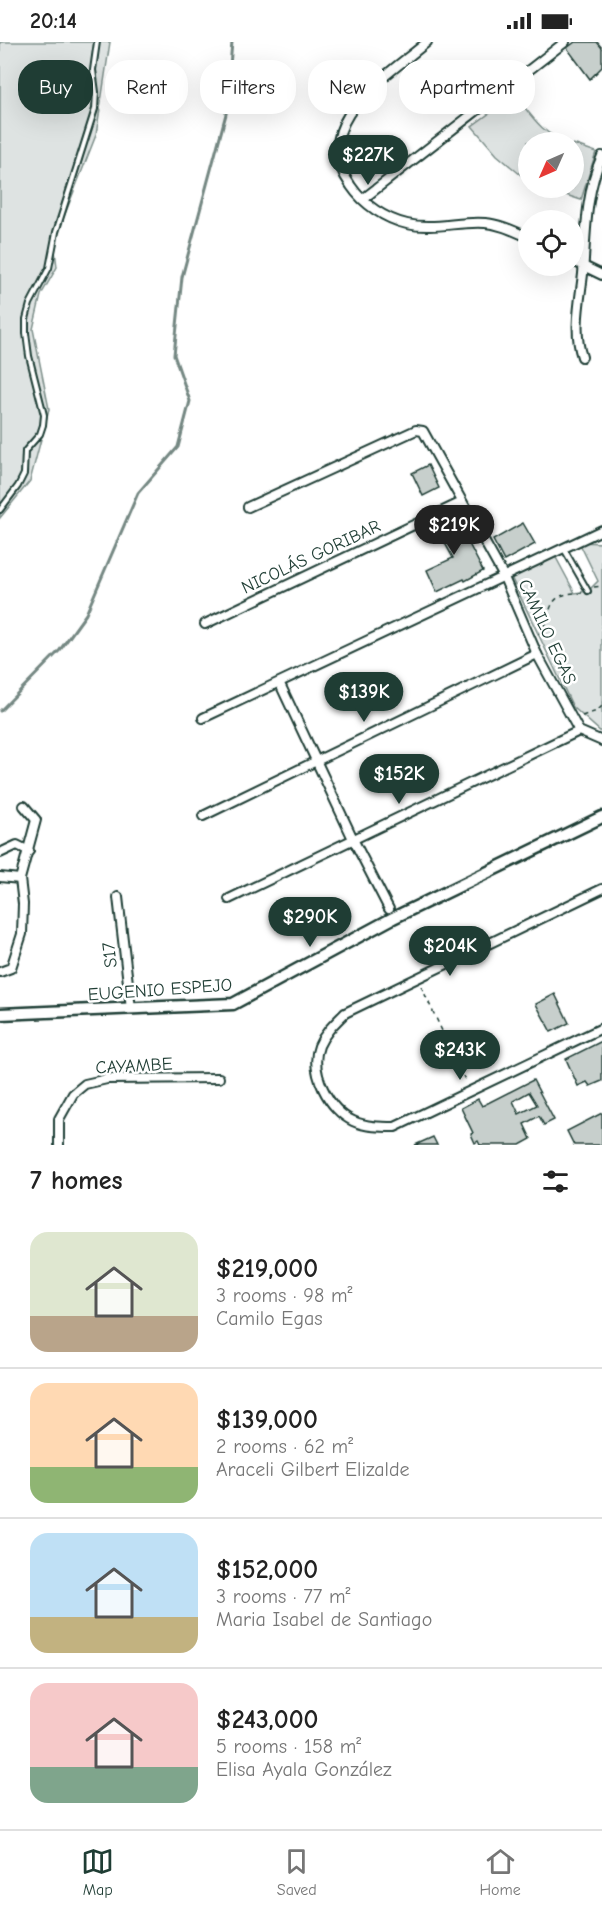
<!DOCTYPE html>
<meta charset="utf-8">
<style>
:root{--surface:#fff;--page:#f2f2f2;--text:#222;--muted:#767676;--line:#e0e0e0;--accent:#1f3d34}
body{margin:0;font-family:"Comic Neue",sans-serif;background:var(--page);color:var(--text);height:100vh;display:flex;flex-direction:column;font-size:22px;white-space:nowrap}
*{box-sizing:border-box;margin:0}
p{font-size:20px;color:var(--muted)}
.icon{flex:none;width:33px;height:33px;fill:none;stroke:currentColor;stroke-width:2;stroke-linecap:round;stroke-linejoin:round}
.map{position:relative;height:1103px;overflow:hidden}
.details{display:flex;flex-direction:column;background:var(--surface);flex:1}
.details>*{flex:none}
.guide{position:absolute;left:18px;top:18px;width:567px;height:54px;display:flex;gap:12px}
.needle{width:39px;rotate:225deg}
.fabs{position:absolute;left:518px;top:90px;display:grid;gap:12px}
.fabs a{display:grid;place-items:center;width:66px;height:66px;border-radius:50%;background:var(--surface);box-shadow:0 6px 24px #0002;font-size:30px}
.price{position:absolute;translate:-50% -51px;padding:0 14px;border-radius:21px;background:var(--accent);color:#fff;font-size:20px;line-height:39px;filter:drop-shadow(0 2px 3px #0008)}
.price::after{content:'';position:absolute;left:50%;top:36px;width:18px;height:14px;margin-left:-9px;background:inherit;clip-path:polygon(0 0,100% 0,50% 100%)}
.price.active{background:#222;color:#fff}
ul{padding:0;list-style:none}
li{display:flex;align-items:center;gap:18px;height:150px;padding:0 30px}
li+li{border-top:2px solid var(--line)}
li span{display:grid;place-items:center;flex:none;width:168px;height:120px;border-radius:18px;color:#555}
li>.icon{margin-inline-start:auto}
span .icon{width:72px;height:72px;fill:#fffc;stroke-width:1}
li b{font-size:26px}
h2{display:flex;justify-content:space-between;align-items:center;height:72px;padding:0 30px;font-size:26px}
.pill{padding:0 21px;border-radius:24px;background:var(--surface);box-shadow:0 6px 24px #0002;font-size:21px;line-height:54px}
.pill.active{background:var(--accent);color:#fff}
.status{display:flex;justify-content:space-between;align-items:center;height:42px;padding:0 30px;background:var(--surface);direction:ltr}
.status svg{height:16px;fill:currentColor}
.menu{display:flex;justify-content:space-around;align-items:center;height:84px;border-top:2px solid var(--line);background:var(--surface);font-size:16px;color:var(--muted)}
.menu a{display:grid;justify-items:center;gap:3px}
.menu .active{color:var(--accent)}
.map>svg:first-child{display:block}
.green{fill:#dee3e2;stroke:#7e908b;stroke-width:1.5}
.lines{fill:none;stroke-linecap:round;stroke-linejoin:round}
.stream{stroke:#758883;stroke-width:3}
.building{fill:#c7cfcc;stroke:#1f3d34;stroke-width:1.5;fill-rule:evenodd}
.lane-casing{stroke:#1f3d34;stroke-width:8}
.street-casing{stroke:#1f3d34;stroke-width:12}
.secondary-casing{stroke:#1f3d34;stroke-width:15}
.path{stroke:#1f3d34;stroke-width:1.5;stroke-dasharray:4.5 4.5;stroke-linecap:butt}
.lane{stroke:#fff;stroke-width:4}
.street{stroke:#fff;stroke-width:8}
.secondary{stroke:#fff;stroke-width:10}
.labels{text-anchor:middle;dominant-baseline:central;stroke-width:5;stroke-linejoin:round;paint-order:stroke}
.street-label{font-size:18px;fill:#1f3d34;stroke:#fff}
</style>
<div class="status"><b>20:14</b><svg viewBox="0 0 49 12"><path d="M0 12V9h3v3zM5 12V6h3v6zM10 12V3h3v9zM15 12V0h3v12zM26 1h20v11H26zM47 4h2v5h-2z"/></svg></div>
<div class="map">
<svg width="602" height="1103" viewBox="0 0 602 1103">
<rect width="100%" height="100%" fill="#fff"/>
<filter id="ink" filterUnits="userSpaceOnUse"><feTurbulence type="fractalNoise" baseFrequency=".0167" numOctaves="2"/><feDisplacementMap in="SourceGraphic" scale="12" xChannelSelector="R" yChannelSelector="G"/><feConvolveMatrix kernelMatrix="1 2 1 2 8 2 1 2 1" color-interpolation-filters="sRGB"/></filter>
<g filter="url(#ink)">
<g class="green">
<polygon points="0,0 110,0 96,93 54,200 57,225 41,253 33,287 49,367 30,439 0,476"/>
<path d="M515,53C531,73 543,94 568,100H528V139L497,113L472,84Z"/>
<polygon points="573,102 596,110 581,158 545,146 573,146"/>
<polygon points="579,500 602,501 602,691 573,665 511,535 554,512 575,551 588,549 598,539"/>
</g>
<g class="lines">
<polyline class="stream" points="0,669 60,608 86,572 138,451 178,405 190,359 174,313 182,235 226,72 232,0"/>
</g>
<g class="building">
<polygon points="575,0 597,0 602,6 602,25 590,37 567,6"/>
<polygon points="428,423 439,446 423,454 412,431"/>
<polygon points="453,471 483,529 465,539 464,537 437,550 427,528 453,516 434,481"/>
<polygon points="523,481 535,502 504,519 493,498"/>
<polygon points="555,952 569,981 551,990 536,962"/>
<polygon points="602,999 602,1039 590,1044 587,1040 578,1044 566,1017"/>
<path d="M533,1038L554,1078L544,1083L539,1074L524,1082L531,1097L520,1103H480L478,1099L475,1101L471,1092L473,1091L461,1066L478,1057L482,1064ZM529,1050L537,1063L519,1072L513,1059Z"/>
<polygon points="602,1071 602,1103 574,1103 567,1089"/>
<polygon points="433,1095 437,1103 415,1103"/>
</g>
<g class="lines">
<g class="lane-casing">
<g id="lane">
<polyline points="0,468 18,444 24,432 25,409 40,392 43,383 44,373 29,314 26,291 26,277 30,262 49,226 56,190 95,67 96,50 93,28 97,0"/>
<polyline points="564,507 588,549"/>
</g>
</g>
<g class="street-casing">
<g id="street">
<path d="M427,0C386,35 306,81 351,144C363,162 385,177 407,182C433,188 459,179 485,181C500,182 514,189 528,195"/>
<polyline points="363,157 565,0"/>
<polyline points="573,219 602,233"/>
<path d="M582,315C573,289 580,259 583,232C586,193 585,151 602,114"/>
<polyline points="248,465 416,388 423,389 503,533 537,612 579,689 602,699"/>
<polyline points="205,582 462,460"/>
<polyline points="280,642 354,799 389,867"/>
<polyline points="203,676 602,488"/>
<polyline points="203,774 537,612"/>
<polyline points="0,811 17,803 29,809"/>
<polyline points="0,835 20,837"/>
<path d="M602,847L345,971C335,981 325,990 319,1004C309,1030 329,1068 353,1079C366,1085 381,1085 395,1085L602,986"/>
<polyline points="118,855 131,967"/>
<polyline points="229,857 579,689"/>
<polyline points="0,930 11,926 22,892 23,862 20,837 36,778 24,764"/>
<polyline points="59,1103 59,1077 73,1052 85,1042 107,1037 219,1036"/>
</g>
</g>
<g class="secondary-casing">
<polyline id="secondary" points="0,972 233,962 393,876 602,775"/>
</g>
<g class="path">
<polyline points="594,545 602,544"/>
<path d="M539,592C555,570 543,550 582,551"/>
<polyline points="582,674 597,669 602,664"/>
<polyline points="421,944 466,1040"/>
</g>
<use href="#lane" class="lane"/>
<use href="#street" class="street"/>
<use href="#secondary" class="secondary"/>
</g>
</g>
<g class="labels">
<g class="street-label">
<text transform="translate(311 515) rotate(-25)">NICOLÁS GORIBAR</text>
<text transform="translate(547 590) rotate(65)">CAMILO EGAS</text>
<text transform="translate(110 913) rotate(-97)">S17</text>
<text transform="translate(160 948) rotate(-4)">EUGENIO ESPEJO</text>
<text transform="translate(134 1024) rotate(-3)">CAYAMBE</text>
</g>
</g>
</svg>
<div class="fabs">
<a><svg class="needle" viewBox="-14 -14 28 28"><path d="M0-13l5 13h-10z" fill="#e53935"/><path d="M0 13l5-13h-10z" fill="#767676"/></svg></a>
<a><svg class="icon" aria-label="locate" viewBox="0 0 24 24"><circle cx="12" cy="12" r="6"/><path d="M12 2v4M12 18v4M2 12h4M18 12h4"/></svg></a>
</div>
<b class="price" style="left:368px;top:144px">$227K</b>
<b class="price active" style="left:454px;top:514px">$219K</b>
<b class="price" style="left:364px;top:681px">$139K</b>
<b class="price" style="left:399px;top:763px">$152K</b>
<b class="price" style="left:310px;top:906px">$290K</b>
<b class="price" style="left:450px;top:935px">$204K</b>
<b class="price" style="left:460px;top:1039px">$243K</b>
<div class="guide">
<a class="pill active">Buy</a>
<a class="pill">Rent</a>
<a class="pill">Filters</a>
<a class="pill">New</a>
<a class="pill">Apartment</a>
</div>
</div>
<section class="details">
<h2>7 homes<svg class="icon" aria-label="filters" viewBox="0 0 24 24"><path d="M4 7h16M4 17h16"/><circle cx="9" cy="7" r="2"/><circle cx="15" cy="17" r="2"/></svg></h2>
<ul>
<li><span style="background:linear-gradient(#dfe7d0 70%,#b9a48a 0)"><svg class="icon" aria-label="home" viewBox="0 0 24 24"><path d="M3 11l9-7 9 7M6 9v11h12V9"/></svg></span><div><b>$219,000</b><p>3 rooms · 98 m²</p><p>Camilo Egas</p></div></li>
<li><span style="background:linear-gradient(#ffd9b3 70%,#8fb573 0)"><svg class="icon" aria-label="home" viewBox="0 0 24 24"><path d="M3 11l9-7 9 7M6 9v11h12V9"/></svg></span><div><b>$139,000</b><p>2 rooms · 62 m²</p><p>Araceli Gilbert Elizalde</p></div></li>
<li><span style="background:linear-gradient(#bfe0f5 70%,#c2b280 0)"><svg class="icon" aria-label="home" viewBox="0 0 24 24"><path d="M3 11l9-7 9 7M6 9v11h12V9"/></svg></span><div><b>$152,000</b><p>3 rooms · 77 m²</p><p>Maria Isabel de Santiago</p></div></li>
<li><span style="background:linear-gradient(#f6c9c9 70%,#7fa58c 0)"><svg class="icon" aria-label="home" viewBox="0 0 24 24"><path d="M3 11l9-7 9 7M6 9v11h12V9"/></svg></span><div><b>$243,000</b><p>5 rooms · 158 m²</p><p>Elisa Ayala González</p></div></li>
</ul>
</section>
<nav class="menu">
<a class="active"><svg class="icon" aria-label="map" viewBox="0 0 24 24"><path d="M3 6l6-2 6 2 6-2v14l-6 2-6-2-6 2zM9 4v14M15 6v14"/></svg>Map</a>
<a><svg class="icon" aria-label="saved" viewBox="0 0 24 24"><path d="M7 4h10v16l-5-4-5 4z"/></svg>Saved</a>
<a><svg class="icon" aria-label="home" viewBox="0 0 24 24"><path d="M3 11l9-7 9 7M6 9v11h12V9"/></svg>Home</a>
</nav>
